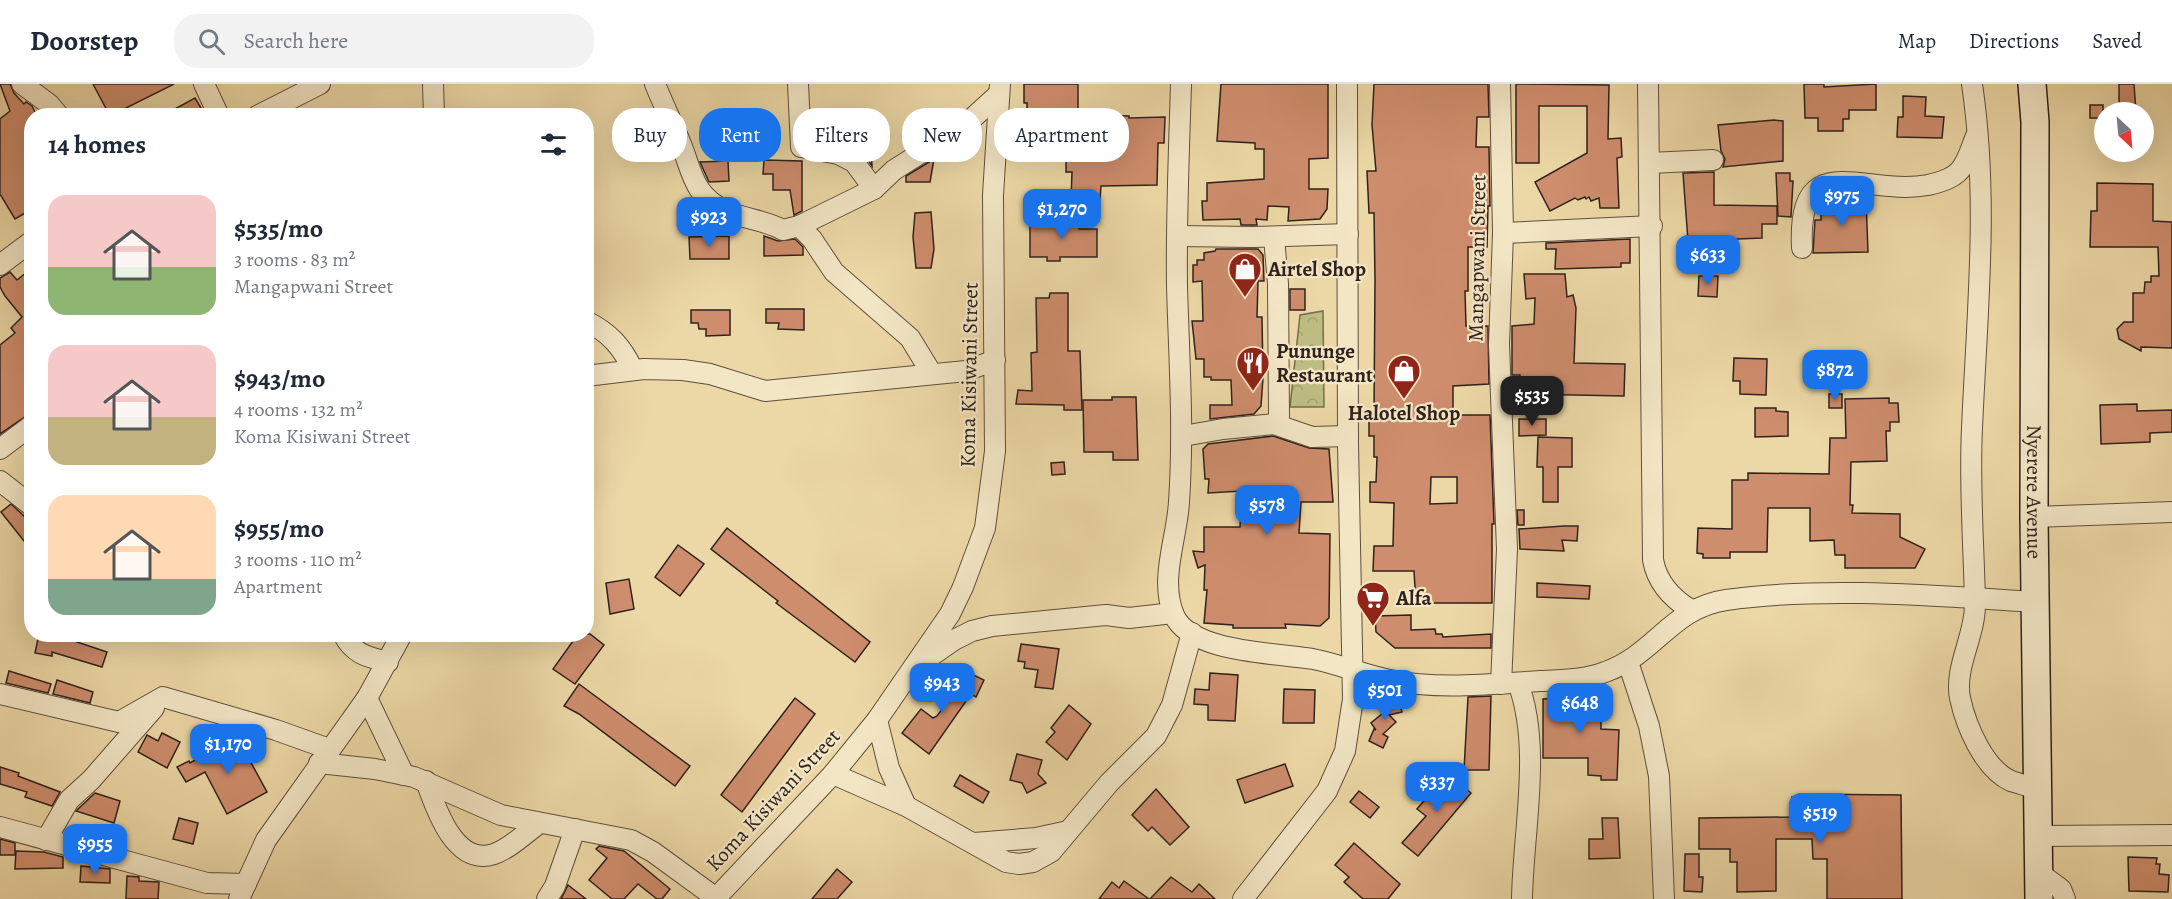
<!DOCTYPE html>
<meta charset="utf-8">
<style>
:root{--surface:#fff;--page:#f2f2f3;--text:#1f2937;--muted:#747a83;--line:#e0e1e3;--accent:#1a73e8}
body{margin:0;font-family:Alegreya,serif;background:var(--page);color:var(--text);height:100vh;display:flex;flex-direction:column;font-size:22px;white-space:nowrap}
*{box-sizing:border-box;margin:0}
p{font-size:20px;color:var(--muted)}
.icon{flex:none;width:33px;height:33px;fill:none;stroke:currentColor;stroke-width:2;stroke-linecap:round;stroke-linejoin:round}
.map{position:relative;flex:1;overflow:hidden}
.side{position:absolute;left:24px;top:24px;width:570px;height:534px;display:flex;flex-direction:column;background:var(--surface);border-radius:24px;box-shadow:0 6px 24px #0002}
.side>*{flex:none}
.banner{position:absolute;left:612px;top:24px;width:570px;height:54px;display:flex;gap:12px}
.needle{width:39px;rotate:154deg}
.controls{position:absolute;left:2094px;top:18px;display:grid;gap:12px}
.controls a{display:grid;place-items:center;width:60px;height:60px;border-radius:50%;background:var(--surface);box-shadow:0 6px 24px #0002;font-size:30px}
.price{position:absolute;translate:-50% -51px;padding:0 14px;border-radius:12px;background:var(--accent);color:#fff;font-size:20px;line-height:39px;filter:drop-shadow(0 2px 3px #0008)}
.price::after{content:'';position:absolute;left:50%;top:36px;width:18px;height:14px;margin-left:-9px;background:inherit;clip-path:polygon(0 0,100% 0,50% 100%)}
.price.current{background:#222;color:#fff}
ul{padding:0;list-style:none}
li{display:flex;align-items:center;gap:18px;height:150px;padding:0 24px}
li span{display:grid;place-items:center;flex:none;width:168px;height:120px;border-radius:18px;color:#555}
li>.icon{margin-inline-start:auto}
span .icon{width:72px;height:72px;fill:#fffc;stroke-width:1}
li b{font-size:26px}
h2{display:flex;justify-content:space-between;align-items:center;height:72px;padding:0 24px;font-size:26px}
.chip{padding:0 21px;border-radius:24px;background:var(--surface);box-shadow:0 6px 24px #0002;font-size:21px;line-height:54px}
.chip.current{background:var(--accent);color:#fff}
header{display:flex;align-items:center;gap:36px;box-sizing:border-box;height:84px;padding:0 30px;background:var(--surface);border-bottom:2px solid var(--line)}
header strong{font-size:28px}
nav{display:flex;gap:33px;margin-inline-start:auto;font-size:21px}
.search{width:420px;height:54px;background:var(--page);display:flex;align-items:center;gap:15px;box-sizing:border-box;padding:0 21px;border-radius:24px;color:var(--muted);font-size:22px}
.map>svg:first-child{display:block}
.park{fill:url(#park-crowns);stroke:#766f50;stroke-width:1.5}
.building{fill:#ce8d6d;stroke:#30211c;stroke-width:1.5;fill-rule:evenodd}
.lines{fill:none;stroke-linecap:round;stroke-linejoin:round}
.street-casing{stroke:#5f4f3e;stroke-width:22}
.secondary-casing{stroke:#30211c;stroke-width:30}
.street{stroke:#f3e6c5;stroke-width:20}
.secondary{stroke:#f3e6c5;stroke-width:27}
.labels{text-anchor:middle;dominant-baseline:central;stroke-width:4.5;stroke-linejoin:round;paint-order:stroke}
.street-label{font-size:21px;fill:#30211c;stroke:#f3e6c5}
.poi-label{font-size:21px;font-weight:bold;fill:#30211c;stroke:#f3e6c5;text-anchor:start}
</style>
<header>
<strong>Doorstep</strong>
<div class="search"><svg class="icon" aria-label="search" viewBox="0 0 24 24"><circle cx="10" cy="10" r="6"/><path d="M15 15l6 6"/></svg>Search here</div>
<nav><a>Map</a><a>Directions</a><a>Saved</a></nav>
</header>
<div class="map">
<svg width="2172" height="815" viewBox="0 0 2172 815">
<defs>
<pattern id="park-crowns" width="20" height="18" patternUnits="userSpaceOnUse" patternTransform="scale(1.5)"><rect width="20" height="18" fill="#bdbd83"/><path d="M2 6a3 3 0 1 1 6 0M12 15a3 3 0 1 1 6 0" fill="none" stroke="#a3a271"/></pattern>
</defs>
<rect width="100%" height="100%" fill="#ecd8a6"/>
<filter id="stains"><feTurbulence type="fractalNoise" baseFrequency=".00333" numOctaves="4"/><feColorMatrix values="0 0 0 0 .2 0 0 0 0 .09 0 0 0 0 .02 0 0 0 .5 -.17"/></filter>
<radialGradient id="worn" r=".72"><stop offset=".6" stop-color="#630" stop-opacity="0"/><stop offset="1" stop-color="#630" stop-opacity=".3"/></radialGradient>
<polygon class="park" points="1323,227 1324,323 1290,323 1300,231"/>
<g class="building">
<polygon points="0,0 10,0 14,9 24,20 26,18 32,22 37,32 32,32 32,125 15,135 0,110 0,35 10,27"/>
<polygon points="93,0 174,0 110,32"/>
<polygon points="1024,0 1078,0 1078,30 1129,32 1129,34 1165,33 1164,59 1158,59 1157,101 1101,102 1100,115 1071,116 1072,88 1066,88 1066,69 1027,68 1027,19 1024,19"/>
<polygon points="1221,0 1328,0 1328,74 1309,75 1309,105 1328,105 1327,125 1320,135 1288,137 1289,123 1268,122 1267,136 1256,135 1257,141 1241,141 1240,135 1203,136 1202,117 1207,117 1207,99 1264,95 1264,65 1255,65 1255,59 1217,57"/>
<path d="M1374,0H1488L1489,33H1477L1476,63H1489L1490,122H1488L1487,163H1468V207H1465L1466,242H1488L1489,300L1453,302V331H1490L1494,440H1492V519H1416L1414,487H1373L1374,462H1393L1394,419L1370,418V398H1376L1377,373H1374V352H1369V328H1374L1375,196L1374,129H1369L1367,87H1376L1372,41ZM1431,393H1457V419L1430,420Z"/>
<polygon points="1516,0 1609,1 1608,55 1621,54 1622,73 1617,74 1619,124 1600,124 1599,114 1591,117 1589,113 1586,115 1585,113 1578,116 1575,114 1550,127 1535,98 1587,69 1587,22 1539,22 1539,79 1516,79"/>
<polygon points="1804,0 1824,0 1824,3 1876,0 1876,26 1849,26 1849,35 1843,35 1843,47 1818,47 1818,34 1805,34"/>
<polygon points="2119,0 2134,0 2136,28 2119,28"/>
<polygon points="1903,12 1926,13 1925,32 1944,33 1942,54 1897,53 1898,33 1903,33"/>
<polygon points="195,14 201,24 200,32 162,32"/>
<rect x="2090" y="21" width="13" height="13"/>
<polygon points="1774,36 1783,37 1783,77 1723,83 1725,75 1721,67 1718,41"/>
<polygon points="870,43 872,82 860,64 856,64 855,44"/>
<polygon points="934,75 930,98 906,98 906,92"/>
<polygon points="764,76 802,77 802,127 794,131 790,106 773,106 773,90 763,90"/>
<polygon points="728,77 729,97 709,98 700,78"/>
<polygon points="1714,88 1714,121 1777,122 1777,140 1762,140 1762,154 1688,157 1683,89"/>
<polygon points="1776,89 1790,89 1790,97 1793,97 1791,133 1778,132"/>
<polygon points="2097,99 2153,100 2153,137 2172,138 2172,264 2141,263 2141,267 2119,255 2117,245 2124,238 2133,238 2133,209 2144,209 2145,198 2151,198 2151,192 2159,192 2158,163 2090,163 2091,127 2097,127"/>
<polygon points="1825,115 1866,115 1868,168 1813,169 1815,136 1821,136 1821,119"/>
<polygon points="931,128 934,165 931,184 916,184 913,153 915,129"/>
<polygon points="1065,132 1078,133 1079,145 1097,145 1097,173 1060,173 1060,177 1047,177 1047,173 1030,173 1030,139 1065,139"/>
<polygon points="729,152 729,175 690,175 689,153"/>
<polygon points="764,152 778,157 795,155 803,163 803,171 764,172"/>
<polygon points="1630,155 1630,179 1621,179 1621,183 1555,185 1556,165 1546,165 1546,159"/>
<polygon points="1216,165 1258,165 1263,171 1264,197 1258,197 1257,233 1262,233 1263,294 1261,322 1254,330 1210,335 1210,321 1232,321 1231,296 1211,296 1211,293 1204,293 1204,275 1196,275 1192,237 1203,237 1202,197 1193,198 1193,181 1197,181 1197,176 1204,176 1204,169 1215,167"/>
<polygon points="32,184 32,328 0,350 0,261 15,249 11,244 22,233 5,212 0,203 0,194 10,188 17,196"/>
<polygon points="1524,190 1565,190 1567,213 1573,211 1576,224 1574,279 1625,280 1624,312 1519,310 1520,291 1512,291 1512,242 1534,240 1535,214 1526,215"/>
<polygon points="1699,192 1718,192 1717,213 1698,212"/>
<rect x="1290" y="205" width="15" height="21"/>
<polygon points="1050,209 1068,209 1068,267 1080,267 1082,326 1064,326 1064,321 1016,320 1018,306 1032,307 1031,269 1037,268 1036,214 1049,214"/>
<polygon points="766,225 804,225 804,246 778,245 779,239 766,239"/>
<polygon points="691,226 730,226 730,251 706,252 706,245 699,245 698,239 691,239"/>
<polygon points="1734,274 1767,275 1766,311 1740,310 1740,297 1733,297"/>
<rect x="1829" y="310" width="13" height="14"/>
<polygon points="1112,313 1136,313 1138,376 1113,376 1113,368 1084,368 1083,316 1112,316"/>
<polygon points="1889,314 1889,319 1898,319 1899,338 1890,338 1890,347 1886,347 1887,377 1851,378 1850,421 1853,421 1852,429 1900,430 1900,453 1925,465 1915,484 1845,484 1845,471 1835,471 1834,456 1810,457 1810,424 1768,424 1767,468 1730,468 1730,474 1703,474 1703,470 1697,469 1698,444 1732,445 1732,396 1748,396 1748,389 1829,390 1830,354 1846,354 1845,315"/>
<polygon points="2137,320 2137,327 2172,326 2172,348 2150,349 2150,358 2101,360 2100,321"/>
<polygon points="1755,324 1776,324 1776,327 1788,328 1788,352 1755,353"/>
<polygon points="1519,335 1546,335 1546,351 1519,352"/>
<polygon points="1273,352 1309,364 1329,365 1333,418 1301,418 1299,449 1330,450 1329,534 1320,542 1285,540 1286,544 1233,544 1233,541 1204,539 1207,506 1204,506 1205,481 1198,484 1193,467 1204,468 1204,443 1240,443 1242,407 1208,409 1209,395 1205,395 1203,365 1208,360"/>
<polygon points="1538,353 1572,354 1572,383 1558,383 1558,418 1543,418 1543,383 1537,383"/>
<polygon points="1064,378 1065,390 1052,391 1051,379"/>
<polygon points="11,420 23,431 32,443 32,467 1,428"/>
<polygon points="1517,426 1524,426 1524,441 1518,441"/>
<polygon points="1564,442 1578,442 1577,457 1562,456 1564,467 1520,465 1519,445"/>
<polygon points="727,444 870,558 855,578 776,519 778,517 711,465"/>
<polygon points="678,461 704,480 680,512 655,493"/>
<polygon points="629,495 634,525 610,530 606,499"/>
<polygon points="1537,499 1590,502 1589,515 1537,513"/>
<polygon points="1411,531 1411,546 1435,545 1436,550 1442,550 1443,553 1491,550 1491,564 1395,564 1376,548 1375,532"/>
<polygon points="39,550 53,550 107,568 102,583 52,568 52,572 35,569"/>
<polygon points="578,550 590,550 604,561 575,600 553,585"/>
<polygon points="1021,560 1059,565 1053,605 1035,603 1038,586 1024,584 1025,578 1018,577"/>
<polygon points="961,585 984,596 976,613 971,610 929,670 902,649 921,625 933,634 937,632 958,604 953,601"/>
<polygon points="9,587 51,600 48,609 6,599"/>
<polygon points="1210,589 1238,591 1235,637 1208,636 1208,621 1194,620 1195,605 1209,606"/>
<polygon points="57,596 93,608 90,619 53,610"/>
<polygon points="579,600 690,682 675,702 579,630 564,622"/>
<polygon points="1284,605 1315,606 1314,639 1283,639"/>
<polygon points="1601,609 1601,645 1619,646 1617,696 1601,696 1601,692 1588,691 1588,674 1543,674 1543,615 1568,614 1568,610"/>
<polygon points="1491,612 1489,686 1464,686 1468,613"/>
<polygon points="1398,613 1402,628 1389,631 1396,638 1383,650 1388,653 1383,664 1369,657 1374,645 1376,646 1371,639 1383,629 1380,619"/>
<polygon points="795,614 815,630 742,728 721,711"/>
<polygon points="1069,621 1091,640 1067,676 1046,658 1055,648 1051,644"/>
<polygon points="162,649 180,658 167,684 138,668 147,651 158,657"/>
<polygon points="237,653 267,708 227,730 205,688 186,698 177,683 189,677 190,679"/>
<polygon points="1017,670 1042,676 1038,690 1046,699 1027,709 1022,699 1010,696"/>
<polygon points="1285,680 1293,702 1245,719 1237,696"/>
<polygon points="0,683 19,689 18,692 60,708 52,722 25,713 27,708 0,700"/>
<polygon points="1448,689 1471,709 1418,772 1402,759 1426,732 1417,725"/>
<polygon points="960,691 989,708 983,719 954,702"/>
<polygon points="1156,705 1189,743 1170,761 1152,743 1148,747 1132,731"/>
<polygon points="1359,707 1379,723 1370,734 1350,718"/>
<polygon points="95,709 120,717 114,739 76,727"/>
<polygon points="1802,710 1901,711 1902,815 1827,815 1827,775 1813,775 1812,755 1776,755 1776,807 1737,808 1737,778 1730,778 1730,765 1699,765 1699,734 1791,733 1792,713 1802,713"/>
<polygon points="179,734 198,739 193,760 173,755"/>
<polygon points="1602,734 1618,734 1620,774 1589,775 1589,755 1603,755"/>
<polygon points="0,755 15,759 15,771 0,771"/>
<polygon points="1354,759 1400,800 1388,815 1363,815 1344,798 1349,793 1335,781"/>
<polygon points="599,762 624,767 670,805 662,815 657,815 638,800 624,815 612,815 589,796 607,774 596,765"/>
<polygon points="16,767 44,768 63,773 63,784 15,785"/>
<polygon points="1685,770 1699,770 1699,793 1703,793 1702,808 1684,807"/>
<polygon points="2128,773 2157,774 2156,780 2160,780 2159,790 2169,791 2168,808 2129,807"/>
<polygon points="81,782 110,785 110,799 80,798"/>
<polygon points="837,785 852,798 837,815 812,815"/>
<polygon points="127,792 139,793 139,797 159,798 158,815 126,815"/>
<polygon points="1171,793 1192,808 1199,800 1215,815 1150,815"/>
<polygon points="1124,797 1149,815 1099,815 1112,798 1119,804"/>
<polygon points="568,801 586,815 561,815"/>
</g>
<g class="lines">
<g class="street-casing">
<g id="street">
<polyline points="22,0 49,20 59,32"/>
<polyline points="204,0 219,32"/>
<polyline points="433,0 434,32"/>
<path d="M655,0C663,20 673,40 681,60C693,90 693,111 726,127C744,135 765,136 783,146L799,142L812,155L834,188L910,254L932,290"/>
<polyline points="798,0 801,63 838,70 854,78 874,105"/>
<path d="M1181,0C1179,67 1176,135 1177,202C1179,274 1184,345 1179,418C1177,455 1159,495 1174,531C1190,569 1278,569 1313,575C1339,580 1364,591 1390,596C1438,606 1491,600 1540,597C1561,596 1585,596 1605,588C1656,570 1671,524 1726,516C1824,502 1937,512 2036,518"/>
<polyline points="1500,0 1503,149 1499,261 1507,465 1501,600"/>
<path d="M1648,0L1653,476C1657,498 1671,514 1691,526"/>
<path d="M1972,0C1989,115 1977,229 1972,344C1969,403 1974,462 1975,521C1975,552 1954,584 1960,614C1966,642 1984,685 2011,697C2020,700 2029,702 2037,705"/>
<polyline points="257,32 320,0"/>
<polyline points="1650,79 1713,76"/>
<polyline points="799,142 874,105 894,86 965,41 999,10"/>
<polyline points="1503,149 1652,142"/>
<polyline points="1178,152 1253,153 1348,150"/>
<path d="M1802,164C1797,60 1863,113 1928,101C1941,98 1956,94 1963,82C1969,73 1972,61 1976,52"/>
<polyline points="0,181 32,157"/>
<path d="M586,237C610,249 622,263 633,286"/>
<polyline points="586,292 644,285 683,286 710,290 765,307 966,287 995,276"/>
<polyline points="1274,340 1279,334 1278,200 1274,153"/>
<polyline points="1183,352 1223,345 1274,340 1312,353 1348,352"/>
<polyline points="0,365 32,341"/>
<polyline points="0,397 32,422"/>
<polyline points="2034,433 2172,428"/>
<path d="M343,550C354,571 368,573 388,578"/>
<polyline points="1628,578 1649,642 1659,692 1664,815"/>
<polyline points="921,579 954,556 972,547 992,542 1106,531 1129,534 1173,529"/>
<path d="M1518,599C1542,663 1523,747 1522,815"/>
<polyline points="0,610 119,638 163,613 276,646 329,665"/>
<polyline points="367,614 404,691"/>
<polyline points="877,636 889,684 906,722"/>
<polyline points="319,679 375,685 414,693 501,731 631,756 653,768 716,814"/>
<polyline points="833,690 906,722 1006,778 1019,780 1033,778 1051,768 1109,699 1156,652 1172,621 1192,549"/>
<path d="M426,697C436,725 455,783 494,770C511,764 525,749 540,739"/>
<polyline points="0,743 207,799 246,800"/>
<polyline points="2039,752 2172,751"/>
<polyline points="46,756 69,716 91,696 154,624"/>
<polyline points="974,759 1036,754 1068,747"/>
<polyline points="2038,788 2061,805 2065,815"/>
<polyline points="239,815 266,756 367,614 402,550"/>
<polyline points="547,815 555,802 575,745"/>
<polyline points="715,815 833,690 877,636 950,530 963,503 985,444 995,367 993,111 1000,0"/>
<polyline points="1243,815 1327,707 1345,667 1353,615 1348,360 1347,0"/>
</g>
</g>
<g class="secondary-casing">
<g id="secondary">
<path id="s1" d="M2032,0L2035,38L2034,433L2039,815"/>
</g>
</g>
<use href="#street" class="street"/>
<use href="#secondary" class="secondary"/>
</g>
<defs>
<g id="shop-pin" transform="scale(1.725)"><path d="M0 17L-7.5 6A9.5 9.5 0 1 1 7.5 6Z" fill="#8f2418" stroke="#f3e6c5"/><path d="M-5-2.5h2.3a2.7 3.5 0 0 1 5.4 0H5L5.5 6h-11ZM-1.5-2.5h3a1.5 2.3 0 0 0-3 0Z" fill="#fff"/></g>
<g id="restaurant-pin" transform="scale(1.725)"><path d="M0 17L-7.5 6A9.5 9.5 0 1 1 7.5 6Z" fill="#8f2418" stroke="#f3e6c5"/><path d="M-5-6h1v4h1v-4h1v4h1v-4h1v5L-1.5 .5V6h-2V.5L-5-1ZM5-6V6H3V1.5H1.5Q1.5-4 5-6Z" fill="#fff"/></g>
<g id="supermarket-pin" transform="scale(1.725)"><path d="M0 17L-7.5 6A9.5 9.5 0 1 1 7.5 6Z" fill="#8f2418" stroke="#f3e6c5"/><path d="M-6-5.5h2.5l.6 2H6L4.5 2H-2.5L-4.4-4H-6ZM-1.5 3.2a1.3 1.3 0 1 0 .1 0ZM3 3.2a1.3 1.3 0 1 0 .1 0Z" fill="#fff"/></g>
</defs>
<g fill-rule="evenodd">
<use href="#shop-pin" x="1245" y="185"/>
<use href="#restaurant-pin" x="1253" y="279"/>
<use href="#shop-pin" x="1404" y="287"/>
<use href="#supermarket-pin" x="1373" y="514"/>
</g>
<g class="labels">
<g class="street-label">
<text transform="translate(1477 174) rotate(-89)">Mangapwani Street</text>
<text transform="translate(969 291) rotate(-89)">Koma Kisiwani Street</text>
<text stroke="none"><textPath href="#s1" startOffset="408">Nyerere Avenue</textPath></text>
<text transform="translate(773 716) rotate(-47)">Koma Kisiwani Street</text>
</g>
<g class="poi-label">
<text x="1268" y="185">Airtel Shop</text>
<text x="1276" y="267">Pununge<tspan x="1276" dy="24">Restaurant</tspan></text>
<text x="1404" y="329" text-anchor="middle">Halotel Shop</text>
<text x="1396" y="514">Alfa</text>
</g>
</g>
<rect width="100%" height="100%" filter="url(#stains)"/>
<rect width="100%" height="100%" fill="url(#worn)"/>
</svg>
<div class="controls">
<a><svg class="needle" viewBox="-14 -14 28 28"><path d="M0-13l5 13h-10z" fill="#e53935"/><path d="M0 13l5-13h-10z" fill="#747a83"/></svg></a>
</div>
<b class="price" style="left:1842px;top:143px">$975</b>
<b class="price" style="left:1062px;top:156px">$1,270</b>
<b class="price" style="left:709px;top:164px">$923</b>
<b class="price" style="left:1708px;top:202px">$633</b>
<b class="price" style="left:1835px;top:317px">$872</b>
<b class="price current" style="left:1532px;top:343px">$535</b>
<b class="price" style="left:1267px;top:452px">$578</b>
<b class="price" style="left:942px;top:630px">$943</b>
<b class="price" style="left:1385px;top:637px">$501</b>
<b class="price" style="left:1580px;top:650px">$648</b>
<b class="price" style="left:228px;top:691px">$1,170</b>
<b class="price" style="left:1437px;top:729px">$337</b>
<b class="price" style="left:1820px;top:760px">$519</b>
<b class="price" style="left:95px;top:791px">$955</b>
<div class="banner">
<a class="chip">Buy</a>
<a class="chip current">Rent</a>
<a class="chip">Filters</a>
<a class="chip">New</a>
<a class="chip">Apartment</a>
</div>
<section class="side">
<h2>14 homes<svg class="icon" aria-label="filters" viewBox="0 0 24 24"><path d="M4 7h16M4 17h16"/><circle cx="9" cy="7" r="2"/><circle cx="15" cy="17" r="2"/></svg></h2>
<ul>
<li><span style="background:linear-gradient(#f6c9c9 60%,#8fb573 0)"><svg class="icon" aria-label="home" viewBox="0 0 24 24"><path d="M3 11l9-7 9 7M6 9v11h12V9"/></svg></span><div><b>$535/mo</b><p>3 rooms · 83 m²</p><p>Mangapwani Street</p></div></li>
<li><span style="background:linear-gradient(#f6c9c9 60%,#c2b280 0)"><svg class="icon" aria-label="home" viewBox="0 0 24 24"><path d="M3 11l9-7 9 7M6 9v11h12V9"/></svg></span><div><b>$943/mo</b><p>4 rooms · 132 m²</p><p>Koma Kisiwani Street</p></div></li>
<li><span style="background:linear-gradient(#ffd9b3 70%,#7fa58c 0)"><svg class="icon" aria-label="home" viewBox="0 0 24 24"><path d="M3 11l9-7 9 7M6 9v11h12V9"/></svg></span><div><b>$955/mo</b><p>3 rooms · 110 m²</p><p>Apartment</p></div></li>
</ul>
</section>
</div>
